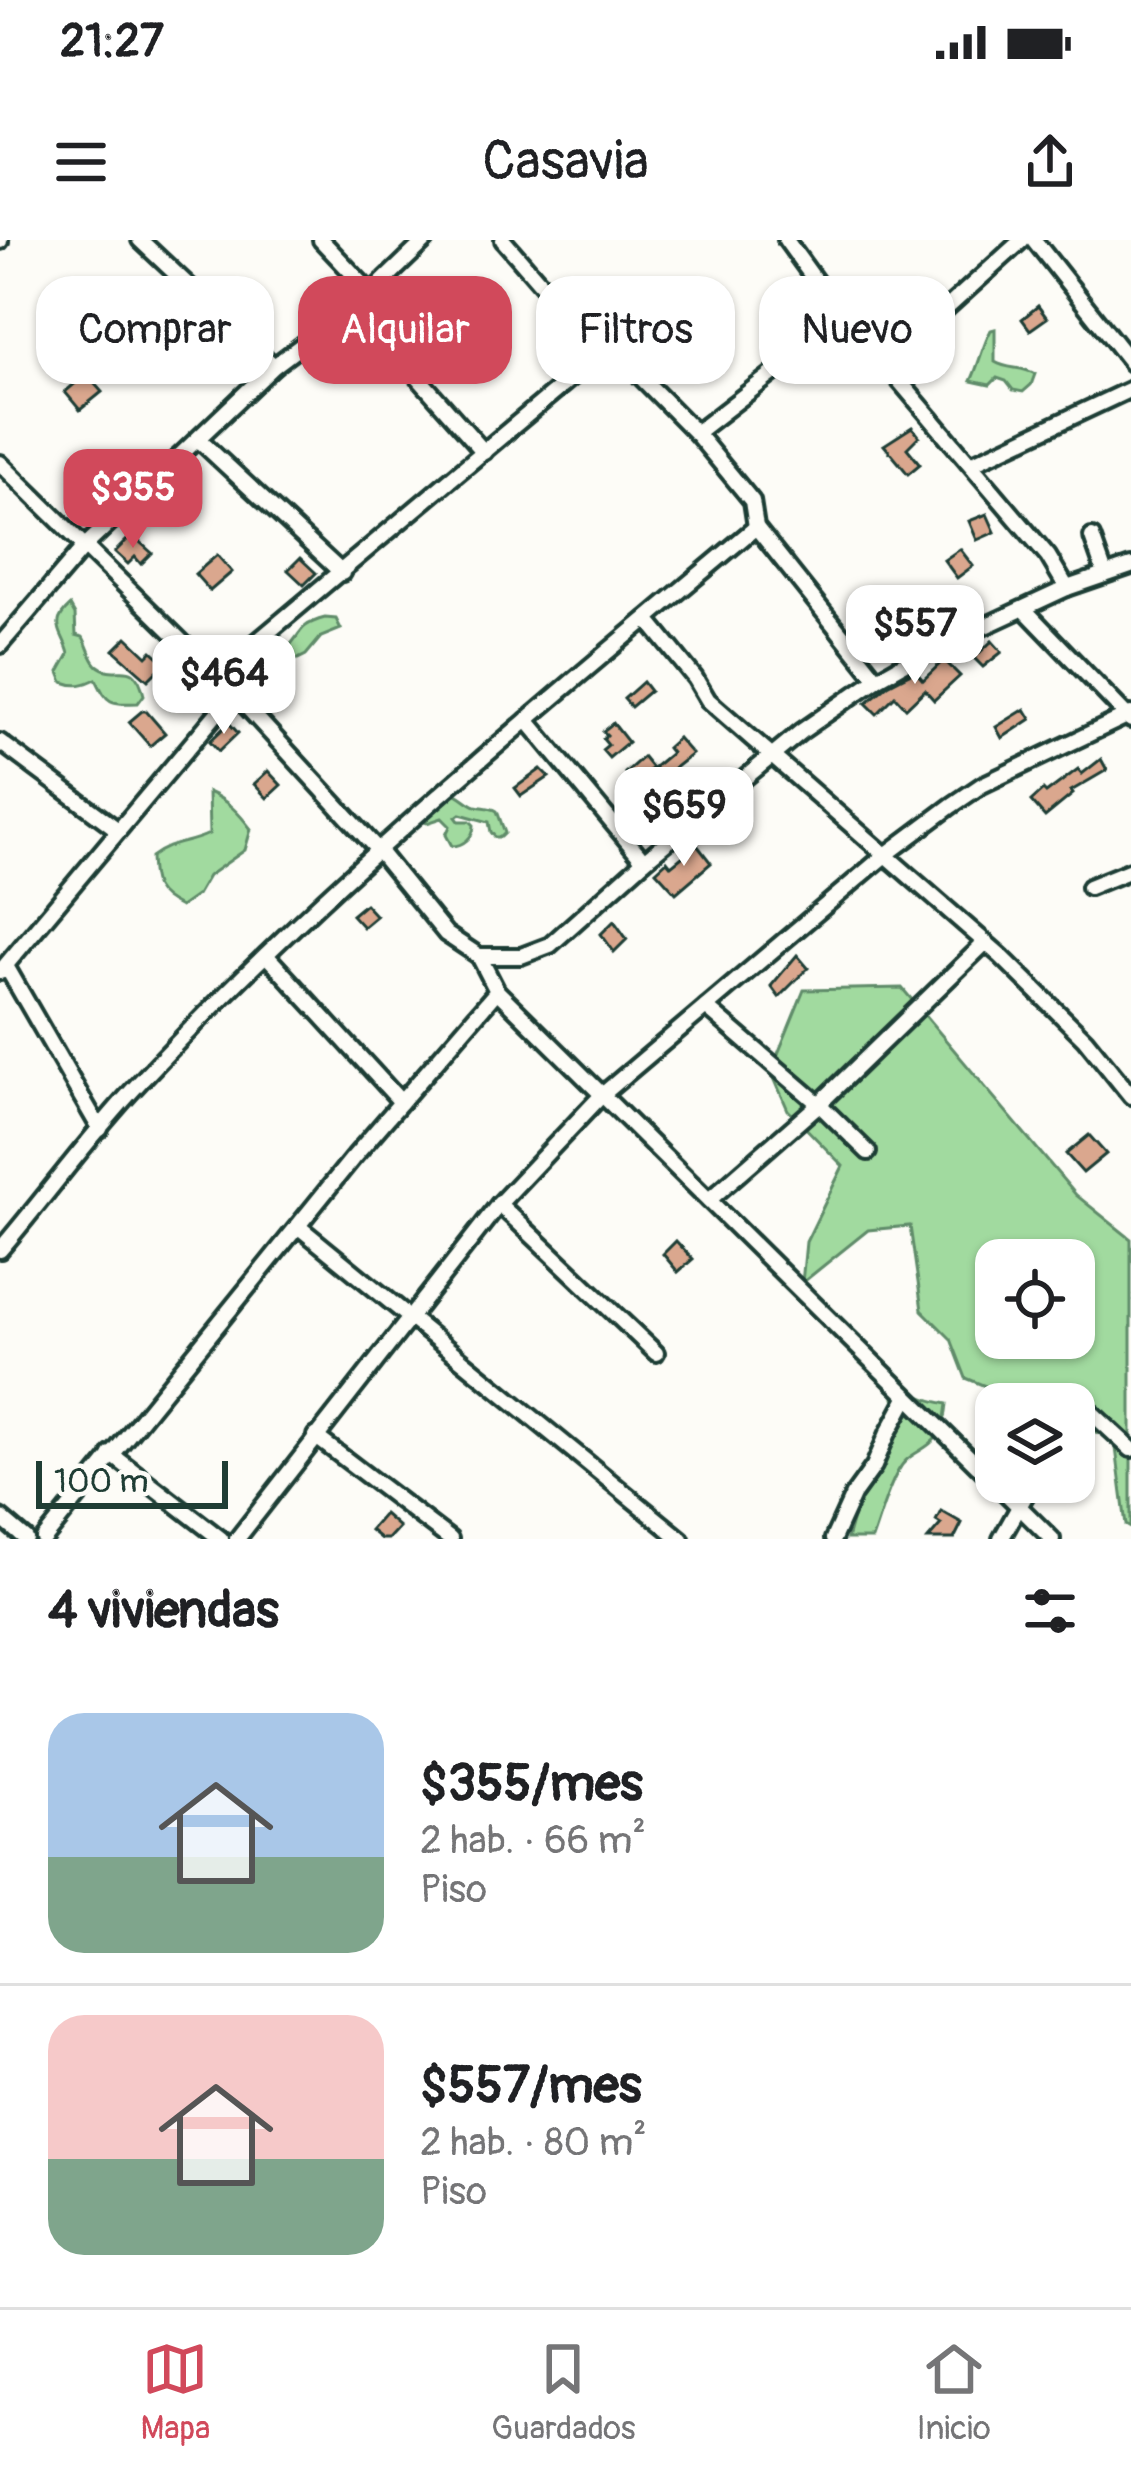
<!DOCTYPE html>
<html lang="es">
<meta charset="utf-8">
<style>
:root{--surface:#fff;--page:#f2f2f2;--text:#202124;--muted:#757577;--line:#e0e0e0;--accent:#d1495b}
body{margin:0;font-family:Pangolin,sans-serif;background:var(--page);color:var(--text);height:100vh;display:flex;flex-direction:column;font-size:45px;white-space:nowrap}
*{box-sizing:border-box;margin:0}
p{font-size:39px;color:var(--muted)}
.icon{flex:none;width:66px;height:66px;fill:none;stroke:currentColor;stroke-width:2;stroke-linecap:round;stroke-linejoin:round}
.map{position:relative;height:1299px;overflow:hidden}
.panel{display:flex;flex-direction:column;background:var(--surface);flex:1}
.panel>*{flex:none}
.top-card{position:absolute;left:36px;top:36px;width:1059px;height:108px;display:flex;gap:24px}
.controls{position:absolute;left:975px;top:999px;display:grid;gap:24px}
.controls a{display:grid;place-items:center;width:120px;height:120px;border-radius:24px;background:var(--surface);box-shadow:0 3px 9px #0004;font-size:60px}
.scale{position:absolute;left:36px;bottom:30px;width:192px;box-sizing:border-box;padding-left:12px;border:6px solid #1f3d34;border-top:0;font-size:33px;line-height:42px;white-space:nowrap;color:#1f3d34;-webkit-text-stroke:9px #fdfcf7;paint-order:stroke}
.price{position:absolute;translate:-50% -102px;padding:0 27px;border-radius:24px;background:#fff;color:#222;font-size:39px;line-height:78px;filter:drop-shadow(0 3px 6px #0008)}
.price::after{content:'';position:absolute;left:50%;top:72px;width:36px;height:27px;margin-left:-18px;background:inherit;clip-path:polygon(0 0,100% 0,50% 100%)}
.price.selected{background:var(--accent);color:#fff}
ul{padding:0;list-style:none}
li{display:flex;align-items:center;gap:36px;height:300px;padding:0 48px}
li+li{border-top:3px solid var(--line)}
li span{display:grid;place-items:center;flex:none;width:336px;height:240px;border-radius:36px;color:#555}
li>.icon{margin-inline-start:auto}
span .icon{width:144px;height:144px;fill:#fffc;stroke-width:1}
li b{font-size:51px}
h2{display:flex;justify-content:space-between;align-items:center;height:144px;padding:0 48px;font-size:51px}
.chip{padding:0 42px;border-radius:36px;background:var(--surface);box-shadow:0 3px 9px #0004;font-size:42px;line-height:108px}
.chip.selected{background:var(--accent);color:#fff}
.status{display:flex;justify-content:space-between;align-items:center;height:84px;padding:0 60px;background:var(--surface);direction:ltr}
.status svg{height:33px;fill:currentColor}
header{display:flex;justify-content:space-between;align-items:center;height:156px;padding:0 48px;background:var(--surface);font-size:54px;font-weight:600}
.menu{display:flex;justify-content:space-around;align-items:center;height:168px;border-top:3px solid var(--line);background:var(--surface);font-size:33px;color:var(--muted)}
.menu a{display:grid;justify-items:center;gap:6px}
.menu .selected{color:var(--accent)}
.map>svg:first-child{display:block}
.green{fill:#a1da9f;stroke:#608c6a;stroke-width:3;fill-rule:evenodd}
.building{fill:#daa78e;stroke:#1f3d34;stroke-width:3}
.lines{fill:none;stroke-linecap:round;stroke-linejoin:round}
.minor-casing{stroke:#1f3d34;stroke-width:22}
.minor{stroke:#fdfcf7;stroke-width:14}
</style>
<div class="status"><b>21:27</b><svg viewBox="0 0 49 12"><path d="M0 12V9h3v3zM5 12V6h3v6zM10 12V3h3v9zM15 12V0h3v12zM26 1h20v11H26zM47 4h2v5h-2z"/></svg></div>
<header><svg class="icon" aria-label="menu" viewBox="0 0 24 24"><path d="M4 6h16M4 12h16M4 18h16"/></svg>Casavia<svg class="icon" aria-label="share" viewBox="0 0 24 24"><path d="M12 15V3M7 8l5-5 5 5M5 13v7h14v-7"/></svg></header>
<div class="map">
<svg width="1131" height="1299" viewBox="0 0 1131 1299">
<rect width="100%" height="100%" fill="#fdfcf7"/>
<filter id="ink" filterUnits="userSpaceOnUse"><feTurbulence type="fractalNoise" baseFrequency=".00833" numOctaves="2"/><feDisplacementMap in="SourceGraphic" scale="24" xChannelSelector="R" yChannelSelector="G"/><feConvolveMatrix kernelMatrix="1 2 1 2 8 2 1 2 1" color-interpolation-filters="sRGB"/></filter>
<g filter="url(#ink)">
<g class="green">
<path d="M995,89V122C1008,130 1022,126 1035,134L1031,145L1023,152L1013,150L1006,141L997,138L990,145L971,141C979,125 982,107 991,90Z"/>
<path d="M70,366L75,375L76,395L83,397C88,405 90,418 97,425C117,442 134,413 144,455L138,463C109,464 108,464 96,439C84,445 76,447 63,442L59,432L69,414C64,393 48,385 70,366Z"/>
<path d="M325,378L336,379L341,389L321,397L306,415L286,425L262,450L252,444C247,414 268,423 285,410C303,395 295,386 325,378Z"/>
<path d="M208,552C227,560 239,573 251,589L245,610L208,636L197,655L180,667C154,654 152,645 151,617C172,601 186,605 209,594Z"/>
<path d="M451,552C461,554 467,563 476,566C485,568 490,567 497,571L505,593L501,597H495L491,592L489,582L460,574L456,577L459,581H470L474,585C474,597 463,606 452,606L446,595L450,586L442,578L427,583L422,581V576Z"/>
<path d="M902,748L1076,955L1131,999V1288L1126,1285L1115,1200L1074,1183V1164H1028L966,1138L951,1099L922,1070L910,986L868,990L802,1043L806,1002L843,926L788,870L771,831L804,750ZM996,1020H1074V1098H996Z"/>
<path d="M901,1138C912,1156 927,1160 947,1164C942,1218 912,1202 897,1233C886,1253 880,1277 872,1299H847L866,1232L878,1213L893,1199L900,1179L894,1158Z"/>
</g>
<g class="building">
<polygon points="809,59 816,68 786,90 779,81"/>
<polygon points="1038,66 1047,78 1030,90 1022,79"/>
<polygon points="726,88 734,99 690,132 682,121"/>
<polygon points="97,92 107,104 88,120 78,108"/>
<polygon points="86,134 102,152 80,170 65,152"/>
<polygon points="912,187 919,196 907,208 920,224 908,234 884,205"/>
<polygon points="987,274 995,292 977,300 969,281"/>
<polygon points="132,295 152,313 141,324 135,317 128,324 115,312"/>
<polygon points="960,309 973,326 957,338 944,320"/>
<polygon points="217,315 232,332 210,351 195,334"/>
<polygon points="300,318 316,333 304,345 288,330"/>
<polygon points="127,397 147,416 152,411 165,423 148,440 114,410"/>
<polygon points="992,401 1002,412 983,427 974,418"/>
<polygon points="944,420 960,436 934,460 925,450 906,468 895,456 877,474 866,463 888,445 915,431 923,440"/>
<polygon points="643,442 650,451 631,467 624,459"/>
<polygon points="1025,469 1031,479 1002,498 996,487"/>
<polygon points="142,471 146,471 165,493 150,506 129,482"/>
<polygon points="229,483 238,493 219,511 210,501"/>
<polygon points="613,483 628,502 609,518 602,510 608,505 603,499 607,495 603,491"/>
<polygon points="678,498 692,514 663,537 654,527 671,513 667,508"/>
<polygon points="643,517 652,528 633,543 625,533"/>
<polygon points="1101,519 1107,530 1071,551 1073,554 1045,577 1031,561 1043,550 1046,553 1078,529 1082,534"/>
<polygon points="541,529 549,537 521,556 515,548"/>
<polygon points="268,531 281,545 267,558 254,544"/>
<polygon points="697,605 711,623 676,653 656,631 667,621 671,626"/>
<polygon points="365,664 376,676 363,687 352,675"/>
<polygon points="614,681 627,699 614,712 601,694"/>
<polygon points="797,715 808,728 779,757 771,746"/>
<polygon points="1089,895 1106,914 1083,933 1066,914"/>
<polygon points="676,1001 693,1019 678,1032 663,1014"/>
<polygon points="941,1271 962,1283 954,1299 928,1299 941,1284 936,1281"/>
<polygon points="384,1274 399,1287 388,1299 381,1299 370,1290"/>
</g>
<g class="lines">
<g class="minor-casing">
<g id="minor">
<polyline points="140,0 274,126"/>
<polyline points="321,0 371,53"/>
<polyline points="503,0 575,83 616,112 696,193 752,261 756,287 877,439"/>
<polyline points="786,0 843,79 885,124 1048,316 1067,348"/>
<polyline points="1034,0 1131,123"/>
<polyline points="0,1 0,0"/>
<polyline points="355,66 484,212"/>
<polyline points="885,124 1022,0"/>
<polyline points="696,193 843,79"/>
<polyline points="199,200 342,333"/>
<polyline points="0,223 234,453 377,609 446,694 479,716 521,716 550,705 644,621 802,491 877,439 905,423 1067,348 1131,326"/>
<polyline points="971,224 1131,149"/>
<polyline points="1092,297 1105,334"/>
<polyline points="1024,369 1131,480"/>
<polyline points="647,379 695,438 708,460 1001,716 1085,799 1131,856"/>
<polyline points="0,405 84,307 274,126 371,53 426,0"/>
<polyline points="216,436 608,107"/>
<polyline points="527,480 644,621"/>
<polyline points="0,502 118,590"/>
<polyline points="1089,647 1131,630"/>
<polyline points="266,715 401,862"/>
<polyline points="6,726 100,889"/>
<polyline points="0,732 234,453"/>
<polyline points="497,751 1052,1299"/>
<polyline points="706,767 819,864 868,912"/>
<polyline points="709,960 819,864 985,703"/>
<polyline points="499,964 656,1113"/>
<polyline points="299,987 681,1299"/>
<path d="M0,1010C47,955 90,895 140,842C329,640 544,465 756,287"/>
<polyline points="1074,1177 1082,1172 1091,1172 1131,1209"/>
<polyline points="315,1196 450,1299"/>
<polyline points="111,1214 221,1299"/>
<polyline points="0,1277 26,1299"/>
<polyline points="44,1299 352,919 497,751 479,716"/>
<polyline points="237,1299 499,964 602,855 884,616 951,566 982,545 1131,474"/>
<polyline points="833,1299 853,1255 874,1226 888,1193 907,1158"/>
<polyline points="1001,1299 1033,1242"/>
</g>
</g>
<use href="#minor" class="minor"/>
</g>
</g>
</svg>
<div class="controls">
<a><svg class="icon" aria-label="locate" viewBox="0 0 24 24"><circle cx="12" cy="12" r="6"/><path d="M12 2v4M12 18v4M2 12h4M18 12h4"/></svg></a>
<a><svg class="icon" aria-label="layers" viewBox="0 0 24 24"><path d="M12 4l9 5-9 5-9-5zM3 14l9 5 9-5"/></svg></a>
</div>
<div class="scale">100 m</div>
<b class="price selected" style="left:133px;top:311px">$355</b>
<b class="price" style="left:915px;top:447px">$557</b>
<b class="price" style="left:224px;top:497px">$464</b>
<b class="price" style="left:684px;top:629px">$659</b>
<div class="top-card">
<a class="chip">Comprar</a>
<a class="chip selected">Alquilar</a>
<a class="chip">Filtros</a>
<a class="chip">Nuevo</a>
</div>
</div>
<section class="panel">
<h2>4 viviendas<svg class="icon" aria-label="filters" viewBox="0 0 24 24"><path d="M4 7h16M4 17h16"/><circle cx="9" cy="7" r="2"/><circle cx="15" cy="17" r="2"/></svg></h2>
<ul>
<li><span style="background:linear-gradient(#a9c7e8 60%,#7fa58c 0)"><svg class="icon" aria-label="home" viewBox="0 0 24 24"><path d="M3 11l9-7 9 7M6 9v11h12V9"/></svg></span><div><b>$355/mes</b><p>2 hab. · 66 m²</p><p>Piso</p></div></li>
<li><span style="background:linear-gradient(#f6c9c9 60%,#7fa58c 0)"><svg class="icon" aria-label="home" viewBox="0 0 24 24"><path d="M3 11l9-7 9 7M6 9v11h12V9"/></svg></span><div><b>$557/mes</b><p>2 hab. · 80 m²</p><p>Piso</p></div></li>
</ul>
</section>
<nav class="menu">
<a class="selected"><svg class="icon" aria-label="map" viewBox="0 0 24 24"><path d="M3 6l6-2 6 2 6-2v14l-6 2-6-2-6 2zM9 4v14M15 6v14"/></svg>Mapa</a>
<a><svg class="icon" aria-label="saved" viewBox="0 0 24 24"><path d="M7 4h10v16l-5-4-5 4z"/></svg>Guardados</a>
<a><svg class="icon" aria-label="home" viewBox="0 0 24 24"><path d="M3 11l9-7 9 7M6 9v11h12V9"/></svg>Inicio</a>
</nav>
